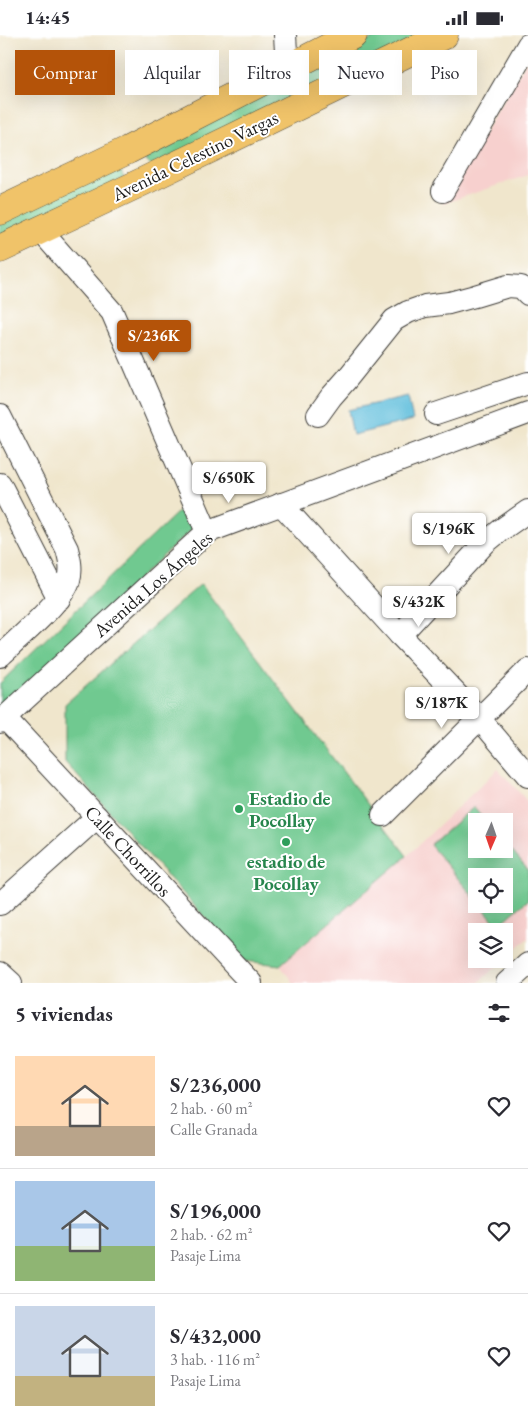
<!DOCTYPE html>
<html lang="es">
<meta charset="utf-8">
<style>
:root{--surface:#fff;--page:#f7f7f7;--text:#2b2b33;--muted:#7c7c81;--line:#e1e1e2;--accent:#b45309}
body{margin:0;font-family:"EB Garamond",serif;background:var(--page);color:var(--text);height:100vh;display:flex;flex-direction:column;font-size:19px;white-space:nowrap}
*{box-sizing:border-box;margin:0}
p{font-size:16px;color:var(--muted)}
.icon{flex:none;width:28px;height:28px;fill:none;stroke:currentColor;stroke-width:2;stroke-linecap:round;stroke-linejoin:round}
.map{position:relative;height:948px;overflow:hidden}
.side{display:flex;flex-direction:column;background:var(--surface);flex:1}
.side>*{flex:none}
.guide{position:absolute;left:15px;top:15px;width:499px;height:45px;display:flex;gap:10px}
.needle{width:32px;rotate:182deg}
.fabs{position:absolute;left:468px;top:778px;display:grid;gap:10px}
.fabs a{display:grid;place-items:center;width:45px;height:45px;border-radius:0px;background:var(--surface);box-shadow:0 5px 20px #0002;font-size:25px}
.price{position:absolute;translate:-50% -42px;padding:0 11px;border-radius:5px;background:#fff;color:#222;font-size:16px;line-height:32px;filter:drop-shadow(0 1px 2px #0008)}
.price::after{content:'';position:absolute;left:50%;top:30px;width:15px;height:11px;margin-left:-8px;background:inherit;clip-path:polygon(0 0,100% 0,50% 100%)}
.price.current{background:var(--accent);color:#fff}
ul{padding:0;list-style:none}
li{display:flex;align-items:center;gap:15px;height:125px;padding:0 15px}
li+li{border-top:1px solid var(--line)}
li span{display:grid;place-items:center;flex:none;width:140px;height:100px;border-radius:0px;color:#555}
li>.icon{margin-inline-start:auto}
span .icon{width:60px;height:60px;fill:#fffc;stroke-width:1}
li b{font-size:21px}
h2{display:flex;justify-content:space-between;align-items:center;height:60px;padding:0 15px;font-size:21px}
.pill{padding:0 18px;border-radius:0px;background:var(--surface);box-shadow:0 5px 20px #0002;font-size:18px;line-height:45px}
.pill.current{background:var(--accent);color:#fff}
.status{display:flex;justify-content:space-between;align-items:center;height:35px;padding:0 25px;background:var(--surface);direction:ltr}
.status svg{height:14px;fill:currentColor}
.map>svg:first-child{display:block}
.built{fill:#f7d0ce;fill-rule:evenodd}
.green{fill:#70c990;stroke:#467256}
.water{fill:#5dbddb;stroke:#3c6c7c}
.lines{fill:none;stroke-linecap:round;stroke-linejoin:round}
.minor-casing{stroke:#3c3a36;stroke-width:24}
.major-casing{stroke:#3c3a36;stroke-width:29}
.minor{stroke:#fff;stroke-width:22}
.major{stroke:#f0c369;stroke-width:28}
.leisure-dot{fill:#2e9e5b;stroke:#fff;stroke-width:2}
.labels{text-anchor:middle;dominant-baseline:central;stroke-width:4;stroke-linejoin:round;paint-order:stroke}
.street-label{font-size:19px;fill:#1c1c1c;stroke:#fff}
.leisure-label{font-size:19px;font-weight:bold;fill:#27864d;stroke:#fff;text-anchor:start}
</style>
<div class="status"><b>14:45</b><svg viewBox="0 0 49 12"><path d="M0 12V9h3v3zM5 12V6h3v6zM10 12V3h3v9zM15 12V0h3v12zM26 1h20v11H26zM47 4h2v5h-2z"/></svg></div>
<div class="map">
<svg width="528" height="948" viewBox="0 0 528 948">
<rect width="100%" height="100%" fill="#fff"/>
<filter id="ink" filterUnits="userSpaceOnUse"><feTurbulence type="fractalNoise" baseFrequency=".02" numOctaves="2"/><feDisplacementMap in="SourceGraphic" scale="10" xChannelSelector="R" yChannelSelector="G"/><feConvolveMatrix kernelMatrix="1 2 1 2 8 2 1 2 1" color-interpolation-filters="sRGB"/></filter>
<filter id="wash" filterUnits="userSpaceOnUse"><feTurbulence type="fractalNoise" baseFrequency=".0096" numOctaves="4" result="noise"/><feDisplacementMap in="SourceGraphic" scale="20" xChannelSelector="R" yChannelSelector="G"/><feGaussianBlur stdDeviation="1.12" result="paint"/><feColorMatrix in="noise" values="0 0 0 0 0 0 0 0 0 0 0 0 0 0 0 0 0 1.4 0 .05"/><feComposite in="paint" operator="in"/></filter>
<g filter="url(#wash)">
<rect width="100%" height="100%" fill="#f0e6cc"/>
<g class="built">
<polygon points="528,24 528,140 442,169 501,70"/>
<path d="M498,734L528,767V903L478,948H293L280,930L407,821ZM476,786H504V814H476ZM476,841H504V869H476ZM476,896H504V924H476Z"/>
</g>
<g class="green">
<polygon points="380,0 426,0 151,130 146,126 144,120 147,116"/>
<polygon points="111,129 120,134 124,143 0,209 0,183"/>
<polygon points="179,476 193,493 0,675 0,648"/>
<polygon points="201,549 407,821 280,930 244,926 65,727 65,669"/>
<polygon points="474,772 486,786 476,786 476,814 504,814 504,807 528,835 528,865 498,891 480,869 504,869 504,841 476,841 476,865 430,810"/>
</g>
<polygon class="water" points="408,361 413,385 353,400 348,375"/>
</g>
<g filter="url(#ink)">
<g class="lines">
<g class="minor-casing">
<g id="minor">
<polyline points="285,0 287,34"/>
<polyline points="443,156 528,10"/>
<polyline points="40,195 112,277 207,497"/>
<polyline points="436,379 528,348"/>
<polyline points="318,380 331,362 346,345 394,285 408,277 425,271 449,268 475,261 508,251 521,252 528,259"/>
<path d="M0,381L67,514C70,525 72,534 69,545C64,565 17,605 0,621"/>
<polyline points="0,449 59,564"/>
<polyline points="281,469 400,600 479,683 528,741"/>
<polyline points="400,600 485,508 501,495 528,476"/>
<polyline points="5,683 251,948"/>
<polyline points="0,687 207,497 528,378"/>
<polyline points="383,780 528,635"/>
<polyline points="0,869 97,782"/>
<polyline points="0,938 11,948"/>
<polyline points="507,948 528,929"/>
</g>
</g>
<g class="major-casing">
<g id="major">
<polyline points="0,176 128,115 353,0"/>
<polyline points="0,214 142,147 444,0"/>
</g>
</g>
<use href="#minor" class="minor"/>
<use href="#major" class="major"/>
</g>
</g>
<g class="leisure-dot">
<circle cx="239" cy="774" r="5"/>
<circle cx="286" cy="807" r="5"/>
</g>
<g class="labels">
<g class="street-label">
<text transform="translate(195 121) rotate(-26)">Avenida Celestino Vargas</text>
<text transform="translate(153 549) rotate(-41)">Avenida Los Ángeles</text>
<text transform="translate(128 816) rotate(47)">Calle Chorrillos</text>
</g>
<g class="leisure-label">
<text x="249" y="763">Estadio de<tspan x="249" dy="22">Pocollay</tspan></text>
<text x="286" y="826" text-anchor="middle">estadio de<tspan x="286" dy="22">Pocollay</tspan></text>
</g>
</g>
</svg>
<div class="fabs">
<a><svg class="needle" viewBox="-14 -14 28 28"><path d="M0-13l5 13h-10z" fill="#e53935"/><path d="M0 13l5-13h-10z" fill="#7c7c81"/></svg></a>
<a><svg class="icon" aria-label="locate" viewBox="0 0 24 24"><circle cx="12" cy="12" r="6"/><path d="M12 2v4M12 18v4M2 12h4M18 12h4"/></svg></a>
<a><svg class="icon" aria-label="layers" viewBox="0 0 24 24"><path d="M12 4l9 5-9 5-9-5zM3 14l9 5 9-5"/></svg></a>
</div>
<b class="price current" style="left:154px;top:327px">S/236K</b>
<b class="price" style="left:229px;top:469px">S/650K</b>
<b class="price" style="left:449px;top:520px">S/196K</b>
<b class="price" style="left:419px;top:593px">S/432K</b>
<b class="price" style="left:442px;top:694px">S/187K</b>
<div class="guide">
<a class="pill current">Comprar</a>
<a class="pill">Alquilar</a>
<a class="pill">Filtros</a>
<a class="pill">Nuevo</a>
<a class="pill">Piso</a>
</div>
</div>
<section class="side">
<h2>5 viviendas<svg class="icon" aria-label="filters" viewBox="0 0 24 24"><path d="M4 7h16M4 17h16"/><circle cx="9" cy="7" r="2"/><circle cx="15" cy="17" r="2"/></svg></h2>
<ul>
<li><span style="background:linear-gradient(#ffd9b3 70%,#b9a48a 0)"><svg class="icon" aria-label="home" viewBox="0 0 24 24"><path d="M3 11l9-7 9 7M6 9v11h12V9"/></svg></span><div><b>S/236,000</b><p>2 hab. · 60 m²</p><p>Calle Granada</p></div><svg class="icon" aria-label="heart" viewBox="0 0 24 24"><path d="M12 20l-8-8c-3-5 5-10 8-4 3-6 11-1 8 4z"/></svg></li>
<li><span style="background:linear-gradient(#a9c7e8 65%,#8fb573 0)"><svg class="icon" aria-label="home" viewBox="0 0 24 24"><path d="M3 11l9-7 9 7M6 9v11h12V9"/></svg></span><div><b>S/196,000</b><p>2 hab. · 62 m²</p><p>Pasaje Lima</p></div><svg class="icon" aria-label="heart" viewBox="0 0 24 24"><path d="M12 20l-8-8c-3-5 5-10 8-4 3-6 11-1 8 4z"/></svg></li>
<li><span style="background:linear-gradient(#c9d6e8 70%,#c2b280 0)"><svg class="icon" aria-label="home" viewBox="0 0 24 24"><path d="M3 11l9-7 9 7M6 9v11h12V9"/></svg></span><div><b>S/432,000</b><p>3 hab. · 116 m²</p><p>Pasaje Lima</p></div><svg class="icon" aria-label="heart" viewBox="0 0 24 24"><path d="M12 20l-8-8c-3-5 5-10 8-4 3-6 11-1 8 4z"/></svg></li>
</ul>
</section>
